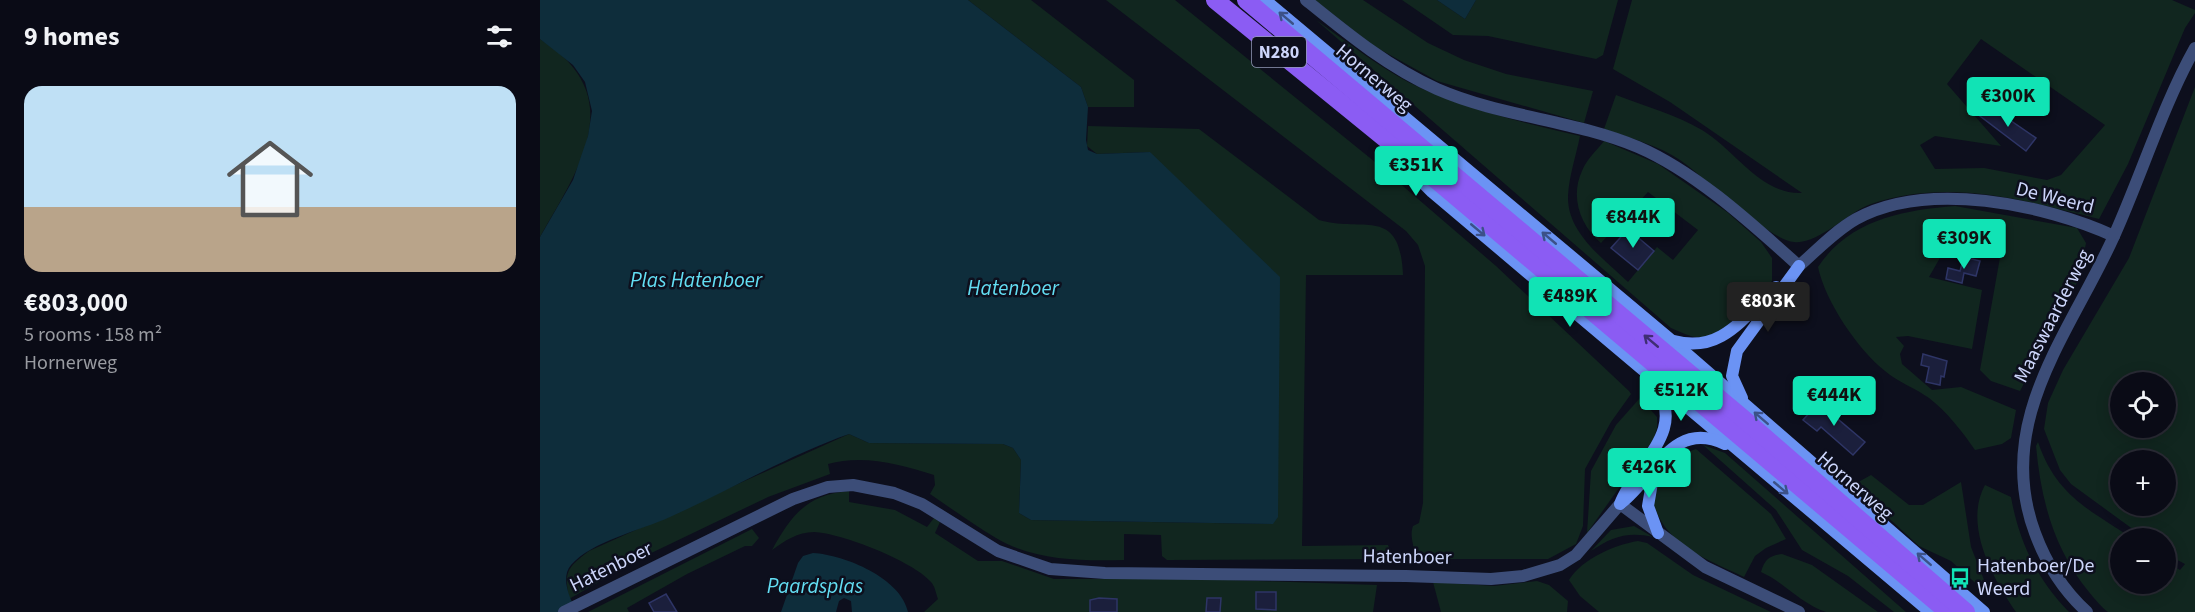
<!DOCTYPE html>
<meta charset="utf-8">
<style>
:root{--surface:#0a0b16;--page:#181923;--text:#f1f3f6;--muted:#999ba1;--line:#2a2b35;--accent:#11e3b5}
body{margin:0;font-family:"Source Sans 3",sans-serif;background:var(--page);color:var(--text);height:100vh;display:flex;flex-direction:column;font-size:22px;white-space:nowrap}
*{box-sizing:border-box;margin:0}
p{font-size:20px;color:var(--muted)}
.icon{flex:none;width:33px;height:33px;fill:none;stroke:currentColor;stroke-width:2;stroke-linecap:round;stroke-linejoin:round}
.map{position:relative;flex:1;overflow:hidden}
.panel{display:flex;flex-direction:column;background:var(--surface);width:540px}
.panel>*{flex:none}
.fabs{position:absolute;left:1570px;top:372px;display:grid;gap:12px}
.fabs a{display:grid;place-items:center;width:66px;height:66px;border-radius:50%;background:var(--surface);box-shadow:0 3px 15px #0003,0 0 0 2px var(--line);font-size:30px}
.price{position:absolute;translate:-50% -51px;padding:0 14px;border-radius:6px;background:var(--accent);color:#111;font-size:20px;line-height:39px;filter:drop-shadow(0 2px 3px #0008)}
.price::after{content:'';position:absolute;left:50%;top:36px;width:18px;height:14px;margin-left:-9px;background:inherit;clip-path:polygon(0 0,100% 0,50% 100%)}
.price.current{background:#222;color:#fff}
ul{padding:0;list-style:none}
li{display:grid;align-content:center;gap:12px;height:318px;padding:0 24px}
li span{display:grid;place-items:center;height:186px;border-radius:18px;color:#555}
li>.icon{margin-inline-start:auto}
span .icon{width:108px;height:108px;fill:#fffc;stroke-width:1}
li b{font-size:26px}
h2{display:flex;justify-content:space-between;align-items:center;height:72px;padding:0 24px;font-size:26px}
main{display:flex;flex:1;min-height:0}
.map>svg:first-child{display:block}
.green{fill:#11261f;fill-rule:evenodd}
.water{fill:#0e2d3b}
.building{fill:#1b1f3c;stroke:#2e3566;stroke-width:1.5}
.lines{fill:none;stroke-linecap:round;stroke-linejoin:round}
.minor{stroke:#3c4d78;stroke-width:12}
.secondary{stroke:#6b93f4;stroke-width:12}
.primary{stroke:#8b5cf3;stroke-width:18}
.oneway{stroke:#3c5188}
.oneway2{stroke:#3f2e73}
.labels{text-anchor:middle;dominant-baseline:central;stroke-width:5;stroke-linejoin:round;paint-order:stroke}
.shield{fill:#0d0f1d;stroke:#939ab8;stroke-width:1.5}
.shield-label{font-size:18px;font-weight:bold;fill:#cdd6fb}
.street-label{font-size:20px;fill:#cdd6fb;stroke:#0d0f1d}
.poi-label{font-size:20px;fill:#cdd6fb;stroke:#0d0f1d;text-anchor:start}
.water-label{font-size:21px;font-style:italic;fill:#63def3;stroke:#0d0f1d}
</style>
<main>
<section class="panel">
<h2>9 homes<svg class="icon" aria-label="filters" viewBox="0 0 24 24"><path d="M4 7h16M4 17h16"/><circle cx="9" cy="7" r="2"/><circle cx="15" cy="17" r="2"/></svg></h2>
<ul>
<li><span style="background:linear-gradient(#bfe0f5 65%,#b9a48a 0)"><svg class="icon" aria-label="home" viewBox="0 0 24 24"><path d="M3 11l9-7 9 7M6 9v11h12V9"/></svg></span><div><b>€803,000</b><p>5 rooms · 158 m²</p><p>Hornerweg</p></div></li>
</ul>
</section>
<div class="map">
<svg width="1655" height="612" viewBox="0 0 1655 612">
<rect width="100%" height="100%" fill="#0d0f1d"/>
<g class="green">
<polygon points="428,0 491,0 594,80 594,107 548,107 541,87"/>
<path d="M566,0H635L835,162L956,266L1089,391L1091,394L1071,422L1045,469L1043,526L1036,544L1008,559H875C875,547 869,537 873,526L879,523L883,503L885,266L878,245L866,231Z"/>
<polygon points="775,0 823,0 888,43 924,60 966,74 1053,91 1044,123 897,81 832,45"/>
<polygon points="862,0 897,0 925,19 936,0 1078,0 1063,55 1056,59 948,36 913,35"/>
<path d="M1092,0H1632L1655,10V13L1645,28L1588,164L1559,219C1484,200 1408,178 1331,204C1308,212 1278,245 1254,242C1227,239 1166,178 1140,160C1118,145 1089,138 1064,129L1076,95C1104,106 1137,115 1162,130C1195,150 1221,195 1262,193L1130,102L1073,69ZM1441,39L1565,125L1521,175L1507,180L1444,168L1395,169L1380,145L1395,136L1461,146L1407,84Z"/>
<path d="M776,20C806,41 836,65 868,82C922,109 982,122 1040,136C1036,156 1029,176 1028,196C1027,233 1063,258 1088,282L1117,247L1133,260L1158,230L1108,192L1061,243C1040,225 1030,197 1042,171C1046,160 1057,150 1064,141L1118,164L1187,212L1221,242L1232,258V281C1216,297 1186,334 1163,337C1153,339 1141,332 1131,328Z"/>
<path d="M0,39C90,96 40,167 0,237Z"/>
<path d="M1655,87V612H1568C1561,607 1555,599 1549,592C1514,549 1501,501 1496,446L1498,442C1516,495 1548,509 1592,538H1581V584H1626V561L1640,570L1645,564L1626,554V538H1605L1531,484L1520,470L1504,429L1508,403L1523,370L1589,258ZM1581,382H1626V428H1581ZM1581,460H1626V506H1581Z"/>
<path d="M548,126L659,129L779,220C824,233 860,205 863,275H766L762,546L848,545L853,559L627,560L622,556L621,535L584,534V560C542,561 494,561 456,538C434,525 412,509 390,494L395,485L394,475C361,464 322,454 288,464L290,474L228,497L103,557L29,599C24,571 27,568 49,551L309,434L329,443L463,444L473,448L481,460L479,513L491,520L733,524L610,152L557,154L547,146Z"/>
<path d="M1415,206L1537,228L1546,243L1539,279L1480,391L1451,381L1440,370L1464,235L1416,230L1389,277L1442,290L1432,349L1368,336L1356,337L1364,346L1360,354L1362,364L1392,390L1421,387L1476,410L1471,438L1462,444L1435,450C1422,431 1407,412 1389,398C1375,388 1358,382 1345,371C1318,350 1285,301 1278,267C1309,220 1363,210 1415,206Z"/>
<polygon points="1100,398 1117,417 1117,428 1113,440 1047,533 1051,471 1076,425"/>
<polygon points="1163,445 1185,453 1366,612 1354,612 1308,576 1262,550 1236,510"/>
<path d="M1156,449L1231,514L1246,539L1226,548L1215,556L1204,577C1169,560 1129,547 1115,508C1110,496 1115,483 1124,474C1134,464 1142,453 1156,449Z"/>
<polygon points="1331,475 1369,505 1383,505 1421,482 1431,547 1448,590 1442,589 1411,561 1379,546 1313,485"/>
<path d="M1445,485L1471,497C1479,542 1497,579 1529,612H1476C1453,579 1423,525 1445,485Z"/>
<path d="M309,491V502L355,510L387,527L394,518L400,522L395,533L438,561H462L514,579H660L837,585L833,612H384L398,599C396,594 395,586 391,582C373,561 301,533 274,532C258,532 244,541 232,550C252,514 267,495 309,491Z"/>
<path d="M1094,526L1113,537C1088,531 1071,537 1051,551L1071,530Z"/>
<polygon points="212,529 219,538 212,546 205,546 147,574 87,608 89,612 48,612"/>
<path d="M1098,541L1107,543L1153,575L1231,612H1059L1040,596L1029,580C1042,559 1074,545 1098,541Z"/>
<path d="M1242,554L1272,565L1338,612C1323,612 1301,612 1286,612C1261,604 1244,582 1221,572C1225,559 1229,556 1242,554Z"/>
<polygon points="997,581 1009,585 1028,601 1027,612 901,612 893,582 954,586"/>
</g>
<g class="water">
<path d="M0,0H428L541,87L548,107L546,140L548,150L557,154L610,152L740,277L738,517L733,524L491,520L479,513L481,460L473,448L463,444L329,443L309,434C247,456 190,490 130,517C102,530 52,541 31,565C20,578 30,599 37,612H0V237L33,180L48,136L52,111L45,82L33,65L0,39Z"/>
<polygon points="897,0 936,0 925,19"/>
<path d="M273,553C305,555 361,578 368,612H312L311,601L304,598L299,601L296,612H241L258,563L263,556Z"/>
</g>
<g class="building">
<polygon points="1448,105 1496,138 1486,151 1440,116"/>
<polygon points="1088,229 1114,251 1098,270 1071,248"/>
<polygon points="1424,257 1440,261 1436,276 1424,273 1422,283 1406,279 1408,268 1420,271"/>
<polygon points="1383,354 1407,361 1404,377 1401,376 1400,385 1386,382 1389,367 1381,365"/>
<polygon points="1281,400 1294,411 1292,414 1325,442 1313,455 1281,427 1277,431 1263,420"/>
<polygon points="716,592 736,592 736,610 716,609"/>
<polygon points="126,594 137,612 114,612 109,603"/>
<polygon points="559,598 577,599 577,612 550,612 550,600"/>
<polygon points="667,598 681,598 680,612 666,612"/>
</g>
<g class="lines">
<g class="minor">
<path d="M766,0C808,34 848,67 897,89C961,117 1034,120 1098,147C1156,172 1212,224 1259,266C1277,250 1295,231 1316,219C1387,180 1504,204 1574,236"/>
<polyline points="24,612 253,499 288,487 313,485 354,493 382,504 458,551 510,569 565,573 866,576 951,579 983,576 1020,565 1036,555 1080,504 1165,567 1259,612"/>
<path d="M1547,612C1523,590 1506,563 1495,533C1453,421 1531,332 1574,236C1602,174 1622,107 1655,48"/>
</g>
<g class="secondary">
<polyline points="725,0 1130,339 1444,612"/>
<polyline points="859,159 892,192 1390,612"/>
<path d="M1134,341C1182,354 1204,316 1236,287"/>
<polyline points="1202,398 1192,376 1197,351 1259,266"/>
<polyline points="1114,471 1108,506 1118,533"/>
<path d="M1081,503C1116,476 1132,419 1185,444"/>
<path d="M1080,504C1096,461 1147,433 1116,387"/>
</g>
<g class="primary">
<polyline points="675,0 901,184 1408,612"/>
<polyline points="706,0 1206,421 1426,612"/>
</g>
</g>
<defs><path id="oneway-shaft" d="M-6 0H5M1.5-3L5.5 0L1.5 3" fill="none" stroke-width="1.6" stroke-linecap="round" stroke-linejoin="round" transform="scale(1.5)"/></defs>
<g class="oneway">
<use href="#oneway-shaft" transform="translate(746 18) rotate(-140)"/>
<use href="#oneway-shaft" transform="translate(938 230) rotate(40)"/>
<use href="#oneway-shaft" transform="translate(1009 238) rotate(-140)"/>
<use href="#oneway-shaft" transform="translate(1221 418) rotate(-139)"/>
<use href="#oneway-shaft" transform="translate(1241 488) rotate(40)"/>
<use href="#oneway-shaft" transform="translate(1384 559) rotate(-139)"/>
</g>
<use class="oneway2" href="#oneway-shaft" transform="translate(1111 341) rotate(-140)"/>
<defs>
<g id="bus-bare" transform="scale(1.62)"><path d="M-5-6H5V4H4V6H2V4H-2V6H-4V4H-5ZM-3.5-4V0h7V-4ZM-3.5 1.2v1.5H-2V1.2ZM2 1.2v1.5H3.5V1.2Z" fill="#11e3b5" stroke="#0d0f1d" stroke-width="2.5" paint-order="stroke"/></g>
</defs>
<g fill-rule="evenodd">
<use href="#bus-bare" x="1420" y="578"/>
</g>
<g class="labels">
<rect class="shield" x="712" y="37" width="54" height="30" rx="4.5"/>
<g class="shield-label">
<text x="739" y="52">N280</text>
</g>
<g class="street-label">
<text transform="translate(834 78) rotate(40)">Hornerweg</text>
<text transform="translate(1515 198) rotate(14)">De Weerd</text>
<text transform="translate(1513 316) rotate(-63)">Maaswaarderweg</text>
<text transform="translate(1315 486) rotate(41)">Hornerweg</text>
<text transform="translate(867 557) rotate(1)">Hatenboer</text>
<text transform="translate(71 567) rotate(-26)">Hatenboer</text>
</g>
<g class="poi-label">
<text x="1437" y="566">Hatenboer/De<tspan x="1437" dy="23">Weerd</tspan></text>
</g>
<g class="water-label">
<text x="156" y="280">Plas Hatenboer</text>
<text x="473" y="288">Hatenboer</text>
<text x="275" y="586">Paardsplas</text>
</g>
</g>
</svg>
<div class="fabs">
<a><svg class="icon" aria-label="locate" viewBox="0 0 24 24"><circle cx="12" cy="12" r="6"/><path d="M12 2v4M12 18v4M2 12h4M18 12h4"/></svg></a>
<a>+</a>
<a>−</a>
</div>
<b class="price" style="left:1468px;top:128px">€300K</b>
<b class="price" style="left:876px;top:197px">€351K</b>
<b class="price" style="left:1093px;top:249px">€844K</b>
<b class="price" style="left:1424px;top:270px">€309K</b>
<b class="price" style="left:1030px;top:328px">€489K</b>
<b class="price current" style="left:1228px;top:333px">€803K</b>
<b class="price" style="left:1141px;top:422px">€512K</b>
<b class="price" style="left:1294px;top:427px">€444K</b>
<b class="price" style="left:1109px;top:499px">€426K</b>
</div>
</main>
